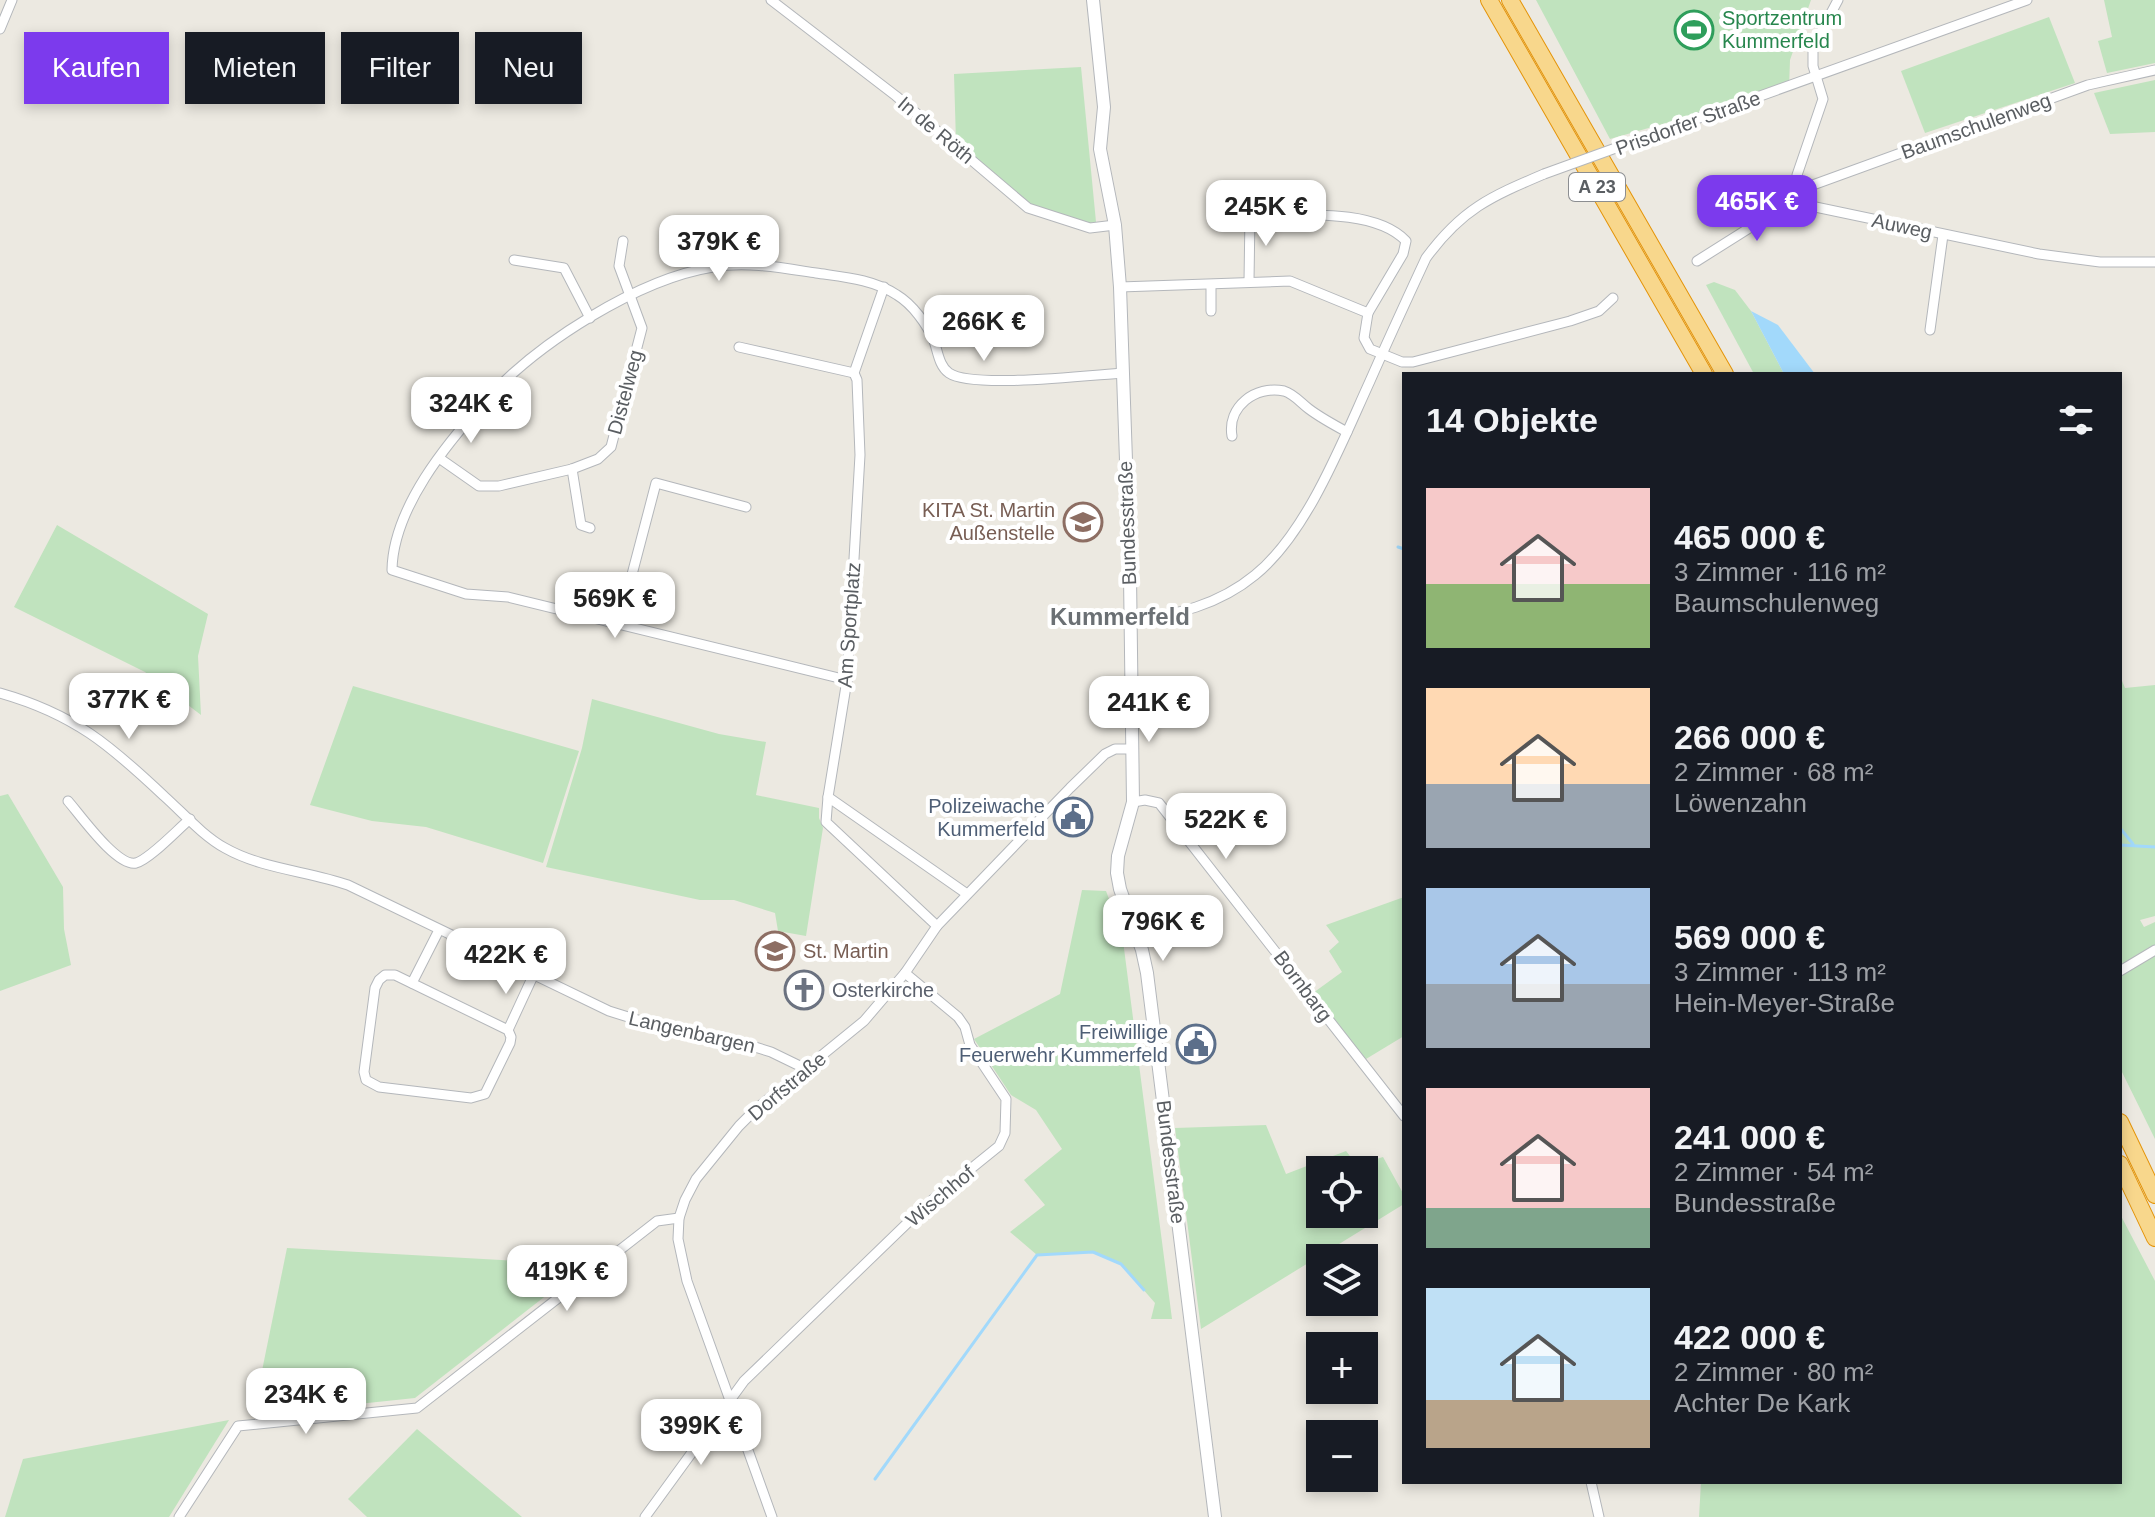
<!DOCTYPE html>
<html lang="de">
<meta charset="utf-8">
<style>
:root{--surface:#171b24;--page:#242831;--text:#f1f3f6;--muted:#9ea1a6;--accent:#7c3aed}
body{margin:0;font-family:Arial,sans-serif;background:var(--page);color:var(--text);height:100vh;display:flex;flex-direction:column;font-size:30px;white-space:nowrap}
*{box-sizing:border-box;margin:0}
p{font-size:26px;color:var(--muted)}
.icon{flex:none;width:44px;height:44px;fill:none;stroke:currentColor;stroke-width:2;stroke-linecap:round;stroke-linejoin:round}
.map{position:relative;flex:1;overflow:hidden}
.details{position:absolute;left:1402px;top:372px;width:720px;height:1112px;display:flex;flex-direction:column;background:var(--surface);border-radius:0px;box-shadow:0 4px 12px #0003}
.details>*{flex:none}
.banner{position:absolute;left:24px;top:32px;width:760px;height:72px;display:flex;gap:16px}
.tools{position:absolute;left:1306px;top:1156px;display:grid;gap:16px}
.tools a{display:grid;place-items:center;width:72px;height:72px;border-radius:0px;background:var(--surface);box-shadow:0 4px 12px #0003;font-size:40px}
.price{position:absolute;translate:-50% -68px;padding:0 18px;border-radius:16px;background:#fff;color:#222;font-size:26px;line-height:52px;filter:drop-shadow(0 2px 4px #0008)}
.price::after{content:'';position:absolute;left:50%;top:48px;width:24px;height:18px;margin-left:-12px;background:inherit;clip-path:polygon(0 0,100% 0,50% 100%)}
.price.on{background:var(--accent);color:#fff}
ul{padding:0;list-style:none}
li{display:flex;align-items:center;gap:24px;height:200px;padding:0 24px}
li span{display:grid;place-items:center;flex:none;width:224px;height:160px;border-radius:0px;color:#555}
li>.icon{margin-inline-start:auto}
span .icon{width:96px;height:96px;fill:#fffc;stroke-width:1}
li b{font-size:34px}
h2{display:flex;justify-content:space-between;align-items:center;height:96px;padding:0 24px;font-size:34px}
.pill{padding:0 28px;border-radius:0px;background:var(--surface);box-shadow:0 4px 12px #0003;font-size:28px;line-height:72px}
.pill.on{background:var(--accent);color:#fff}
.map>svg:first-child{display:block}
.green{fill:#c0e3be;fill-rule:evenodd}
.water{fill:#a2d9fb}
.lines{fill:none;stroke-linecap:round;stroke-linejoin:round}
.stream{stroke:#a2d9fb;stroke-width:3}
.minor-casing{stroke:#b4b7bb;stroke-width:11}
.tertiary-casing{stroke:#b4b7bb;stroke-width:14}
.motorway-casing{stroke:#e49409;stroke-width:18}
.minor{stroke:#fff;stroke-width:9}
.tertiary{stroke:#fff;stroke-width:12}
.motorway{stroke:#f8d78c;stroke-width:16}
.minor-bridge-casing{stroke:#b4b7bb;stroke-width:11;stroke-linecap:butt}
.minor-bridge{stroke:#fff;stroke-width:9}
.labels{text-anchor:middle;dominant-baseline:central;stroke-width:8;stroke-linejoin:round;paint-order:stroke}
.shield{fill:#fff;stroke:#8c8e91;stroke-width:2}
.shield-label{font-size:18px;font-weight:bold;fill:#5a5e62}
.leisure-label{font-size:20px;fill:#27864d;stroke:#fff;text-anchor:start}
.street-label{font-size:20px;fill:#5a5e62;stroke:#fff}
.education-label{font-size:20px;fill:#785e54;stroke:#fff;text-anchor:end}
.service-label{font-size:20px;fill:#4e5e75;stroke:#fff;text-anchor:end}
.worship-label{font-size:20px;fill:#5b616d;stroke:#fff;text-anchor:start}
.quarter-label{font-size:24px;font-weight:bold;fill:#6b7074;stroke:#fff}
</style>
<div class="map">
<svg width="2155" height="1517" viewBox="0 0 2155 1517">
<rect width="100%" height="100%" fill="#ece9e1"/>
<g class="green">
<polygon points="1536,0 1811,0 1790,60 1789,88 1610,139"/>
<polygon points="2104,0 2155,0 2155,63 2107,73 2098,41 2112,37"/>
<polygon points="2049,17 2075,83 1925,133 1901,71"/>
<polygon points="1081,67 1096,222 1091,223 1030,205 956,142 954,74"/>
<polygon points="2155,80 2155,132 2110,134 2094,93"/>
<polygon points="1714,282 1735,290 1751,311 1784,374 1754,374 1706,285"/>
<polygon points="57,525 208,614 198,656 201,715 145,672 14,607"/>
<polygon points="2120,676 2125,688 2155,685 2155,916 2140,920 2144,927 2155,922 2155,1139 2120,1068"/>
<polygon points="353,686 579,751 543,863 426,827 372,821 310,805"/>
<polygon points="592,699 719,734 766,742 756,795 819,808 819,818 823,828 806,936 778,931 775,913 734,900 700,900 546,867 582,748"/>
<polygon points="8,794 63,887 64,929 71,965 0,991 0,796"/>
<polygon points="1082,890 1106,891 1122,933 1172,1319 1151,1319 1155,1303 1121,1264 1093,1252 1037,1255 1010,1232 1045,1205 1024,1180 1062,1149 1036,1110 1011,1095 974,1039 1060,994"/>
<polygon points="1404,897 1404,1036 1366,1059 1313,993 1342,972 1329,951 1339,942 1326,925"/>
<path d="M1266,1125L1286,1174L1346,1151L1357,1165L1383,1157L1404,1195V1204L1201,1329L1175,1128ZM1320,1170H1364V1214H1320Z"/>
<polygon points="2120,1214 2155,1281 2155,1517 1699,1517 1701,1482 2120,1482"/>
<polygon points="287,1248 517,1261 548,1294 415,1398 253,1415"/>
<polygon points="229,1420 169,1517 5,1517 23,1459"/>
<polygon points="417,1429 522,1517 367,1517 348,1499"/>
</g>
<polygon class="water" points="1751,311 1778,325 1815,374 1784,374"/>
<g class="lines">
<g class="stream">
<polyline points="1398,547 1404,549"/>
<polyline points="2120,828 2133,844"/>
<polyline points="2120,845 2155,847"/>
<polyline points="875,1479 1037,1255 1093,1252 1121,1264 1144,1290"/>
</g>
<g class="minor-casing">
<g id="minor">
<polyline points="771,0 896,96 1028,208 1090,228 1115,225"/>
<polyline points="1838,0 1813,47 1813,66 1823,99 1797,175 1800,196 1806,205 2039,254 2100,262 2155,262"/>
<polyline points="0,29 12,0"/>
<polyline points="1635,141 2027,0"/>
<polyline points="1799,190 2088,85 2155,70"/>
<polyline points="514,260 564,268 590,318"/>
<polyline points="1697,261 1800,196"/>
<path d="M1249,281L1250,215C1295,216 1374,207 1406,241L1403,254L1368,313"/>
<polyline points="884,287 854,373 857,380 860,455 847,680 828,797 967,894"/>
<polyline points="1120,287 1290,281 1368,313 1364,338 1370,349 1402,362 1413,362 1570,321 1599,311 1613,298"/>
<polyline points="1211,311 1211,286"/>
<polyline points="1930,330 1943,235"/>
<polyline points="739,347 854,373"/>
<path d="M1232,436C1227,407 1255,385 1284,391C1294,394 1301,403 1309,409C1321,418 1334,425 1347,432"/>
<polyline points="439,458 479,486 499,486 572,469 598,459 611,447 642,328 619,266 623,241"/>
<polyline points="572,469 581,525 590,528"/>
<path d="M1130,619C1174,617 1220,604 1255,575C1307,533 1342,442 1370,381C1388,340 1407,299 1426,258C1462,209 1490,197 1544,174"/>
<polyline points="619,624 656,483 746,507"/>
<path d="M847,680L508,597L466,594L392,570C393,508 447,443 487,399C538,343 638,279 713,267C747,261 783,268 816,273C843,277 873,279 897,295C912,304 927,324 934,341C938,352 939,366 949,373C972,389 1091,375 1123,373"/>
<path d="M0,693C74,714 110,745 164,796C183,813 203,836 225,848C262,869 308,871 348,885L609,1011L676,1032L742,1043L771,1052L806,1069"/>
<polyline points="828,797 826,822 937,926"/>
<path d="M68,801C81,816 117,867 136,863C150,859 177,830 190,819"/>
<polyline points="1133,802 1145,800 1159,803 1404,1116"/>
<polyline points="2120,971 2155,950"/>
<polygon points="385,975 395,975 508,1030 511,1037 510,1043 485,1094 471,1098 379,1087 366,1080 364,1072 375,988 379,980"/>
<polyline points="412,983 439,930"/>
<polyline points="508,1030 533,976"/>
<polyline points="1591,1482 1599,1517"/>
<polyline points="179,1517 238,1426 417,1408 657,1221 679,1218"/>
<polyline points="645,1517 744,1381 926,1205 999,1146 1005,1133 1006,1099 970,1045 965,1027 958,1017 905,973"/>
<polyline points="772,1517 687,1281 678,1239 679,1218 685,1200 696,1179 739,1126 756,1109 864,1021 905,973 937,926 1070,788 1105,754 1115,749 1131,749"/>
</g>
</g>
<g class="tertiary-casing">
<polyline id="tertiary" points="1093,0 1104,107 1100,149 1115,225 1120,287 1130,576 1133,802 1118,856 1117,873 1120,889 1142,950 1147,973 1215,1517"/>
</g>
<g class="motorway-casing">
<g id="motorway">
<polyline points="1489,0 1704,374"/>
<polyline points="1510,0 1725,374"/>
<polyline points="2120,1122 2155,1195"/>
<polyline points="2120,1164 2155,1238"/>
</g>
</g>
<use href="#minor" class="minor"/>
<use href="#tertiary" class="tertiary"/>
<use href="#motorway" class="motorway"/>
<g class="minor-bridge-casing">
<polyline id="minor-bridge" points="1544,174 1635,141"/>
</g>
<use href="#minor-bridge" class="minor-bridge"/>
</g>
<defs>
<g id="stadium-ring" transform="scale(2)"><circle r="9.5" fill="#fff" stroke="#2e9e5b" stroke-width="1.5"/><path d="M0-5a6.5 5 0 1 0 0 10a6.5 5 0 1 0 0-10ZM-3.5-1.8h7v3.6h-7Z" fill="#2e9e5b"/></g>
<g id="school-ring" transform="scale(2)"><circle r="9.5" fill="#fff" stroke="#8d6e63" stroke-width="1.5"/><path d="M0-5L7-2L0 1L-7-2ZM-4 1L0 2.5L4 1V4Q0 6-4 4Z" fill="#8d6e63"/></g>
<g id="civic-ring" transform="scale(2)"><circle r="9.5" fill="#fff" stroke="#5c6f8a" stroke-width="1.5"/><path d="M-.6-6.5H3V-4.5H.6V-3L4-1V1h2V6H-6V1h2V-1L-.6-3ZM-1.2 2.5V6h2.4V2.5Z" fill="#5c6f8a"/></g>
<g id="church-ring" transform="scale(2)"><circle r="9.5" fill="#fff" stroke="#6b7280" stroke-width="1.5"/><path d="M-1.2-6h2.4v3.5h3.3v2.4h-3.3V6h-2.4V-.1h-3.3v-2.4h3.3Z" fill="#6b7280"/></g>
</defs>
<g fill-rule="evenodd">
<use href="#stadium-ring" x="1694" y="30"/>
<use href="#school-ring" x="1083" y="522"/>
<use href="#civic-ring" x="1073" y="817"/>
<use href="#school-ring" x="775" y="951"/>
<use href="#church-ring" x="804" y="990"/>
<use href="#civic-ring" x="1196" y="1044"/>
</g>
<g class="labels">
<rect class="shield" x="1569" y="173" width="56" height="28" rx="6"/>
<g class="shield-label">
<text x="1597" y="187">A 23</text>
</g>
<g class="leisure-label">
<text x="1722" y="18">Sportzentrum<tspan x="1722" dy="23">Kummerfeld</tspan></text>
</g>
<g class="street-label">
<text transform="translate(1688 123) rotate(-20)">Prisdorfer Straße</text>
<text transform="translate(1976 126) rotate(-20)">Baumschulenweg</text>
<text transform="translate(936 130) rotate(40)">In de Röth</text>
<text transform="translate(1902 226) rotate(12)">Auweg</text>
<text transform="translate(625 392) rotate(-75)">Distelweg</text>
<text transform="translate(1127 523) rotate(-92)">Bundesstraße</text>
<text transform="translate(849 625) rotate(-86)">Am Sportplatz</text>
<text transform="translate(1303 986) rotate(53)">Bornbarg</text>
<text transform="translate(692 1032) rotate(13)">Langenbargen</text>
<text transform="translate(787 1086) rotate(-40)">Dorfstraße</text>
<text transform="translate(1171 1162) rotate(83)">Bundesstraße</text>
<text transform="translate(940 1196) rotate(-40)">Wischhof</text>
</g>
<g class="education-label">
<text x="1055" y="510">KITA St. Martin<tspan x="1055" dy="23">Außenstelle</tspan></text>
<text x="803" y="951" text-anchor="start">St. Martin</text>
</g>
<g class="service-label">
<text x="1045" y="806">Polizeiwache<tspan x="1045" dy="23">Kummerfeld</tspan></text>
<text x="1168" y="1032">Freiwillige<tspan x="1168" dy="23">Feuerwehr Kummerfeld</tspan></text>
</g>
<g class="worship-label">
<text x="832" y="990">Osterkirche</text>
</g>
<g class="quarter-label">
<text x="1120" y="616">Kummerfeld</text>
</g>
</g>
</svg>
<div class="tools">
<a><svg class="icon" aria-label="locate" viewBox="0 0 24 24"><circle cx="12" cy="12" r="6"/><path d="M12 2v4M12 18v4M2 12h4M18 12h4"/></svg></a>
<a><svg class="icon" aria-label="layers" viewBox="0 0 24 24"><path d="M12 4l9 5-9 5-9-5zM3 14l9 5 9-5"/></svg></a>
<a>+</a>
<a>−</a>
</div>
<b class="price on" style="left:1757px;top:243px">465K €</b>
<b class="price" style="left:1266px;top:248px">245K €</b>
<b class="price" style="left:719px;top:283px">379K €</b>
<b class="price" style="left:984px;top:363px">266K €</b>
<b class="price" style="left:471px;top:445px">324K €</b>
<b class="price" style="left:615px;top:640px">569K €</b>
<b class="price" style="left:129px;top:741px">377K €</b>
<b class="price" style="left:1149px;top:744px">241K €</b>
<b class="price" style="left:1226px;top:861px">522K €</b>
<b class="price" style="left:1163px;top:963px">796K €</b>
<b class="price" style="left:506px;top:996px">422K €</b>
<b class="price" style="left:567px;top:1313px">419K €</b>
<b class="price" style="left:306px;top:1436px">234K €</b>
<b class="price" style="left:701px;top:1467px">399K €</b>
<div class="banner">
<a class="pill on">Kaufen</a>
<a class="pill">Mieten</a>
<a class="pill">Filter</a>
<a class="pill">Neu</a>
</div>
<section class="details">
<h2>14 Objekte<svg class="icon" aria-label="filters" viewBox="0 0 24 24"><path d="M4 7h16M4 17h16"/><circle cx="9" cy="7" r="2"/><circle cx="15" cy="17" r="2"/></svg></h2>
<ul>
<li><span style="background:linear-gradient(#f6c9c9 60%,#8fb573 0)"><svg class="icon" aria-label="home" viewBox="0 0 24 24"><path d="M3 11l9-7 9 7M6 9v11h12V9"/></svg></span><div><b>465 000 €</b><p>3 Zimmer · 116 m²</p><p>Baumschulenweg</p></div></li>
<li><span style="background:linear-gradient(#ffd9b3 60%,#9aa5b1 0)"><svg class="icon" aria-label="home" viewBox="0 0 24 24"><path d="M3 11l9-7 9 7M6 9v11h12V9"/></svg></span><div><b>266 000 €</b><p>2 Zimmer · 68 m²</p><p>Löwenzahn</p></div></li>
<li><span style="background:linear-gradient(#a9c7e8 60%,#9aa5b1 0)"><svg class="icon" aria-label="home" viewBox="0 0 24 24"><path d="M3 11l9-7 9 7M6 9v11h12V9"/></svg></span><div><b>569 000 €</b><p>3 Zimmer · 113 m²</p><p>Hein-Meyer-Straße</p></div></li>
<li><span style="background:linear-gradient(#f6c9c9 75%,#7fa58c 0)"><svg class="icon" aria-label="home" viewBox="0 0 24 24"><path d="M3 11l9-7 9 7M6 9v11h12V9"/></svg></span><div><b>241 000 €</b><p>2 Zimmer · 54 m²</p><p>Bundesstraße</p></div></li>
<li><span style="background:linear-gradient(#bfe0f5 70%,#b9a48a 0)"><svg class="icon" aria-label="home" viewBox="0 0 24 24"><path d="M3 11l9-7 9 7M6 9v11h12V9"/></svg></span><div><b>422 000 €</b><p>2 Zimmer · 80 m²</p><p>Achter De Kark</p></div></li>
</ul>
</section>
</div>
